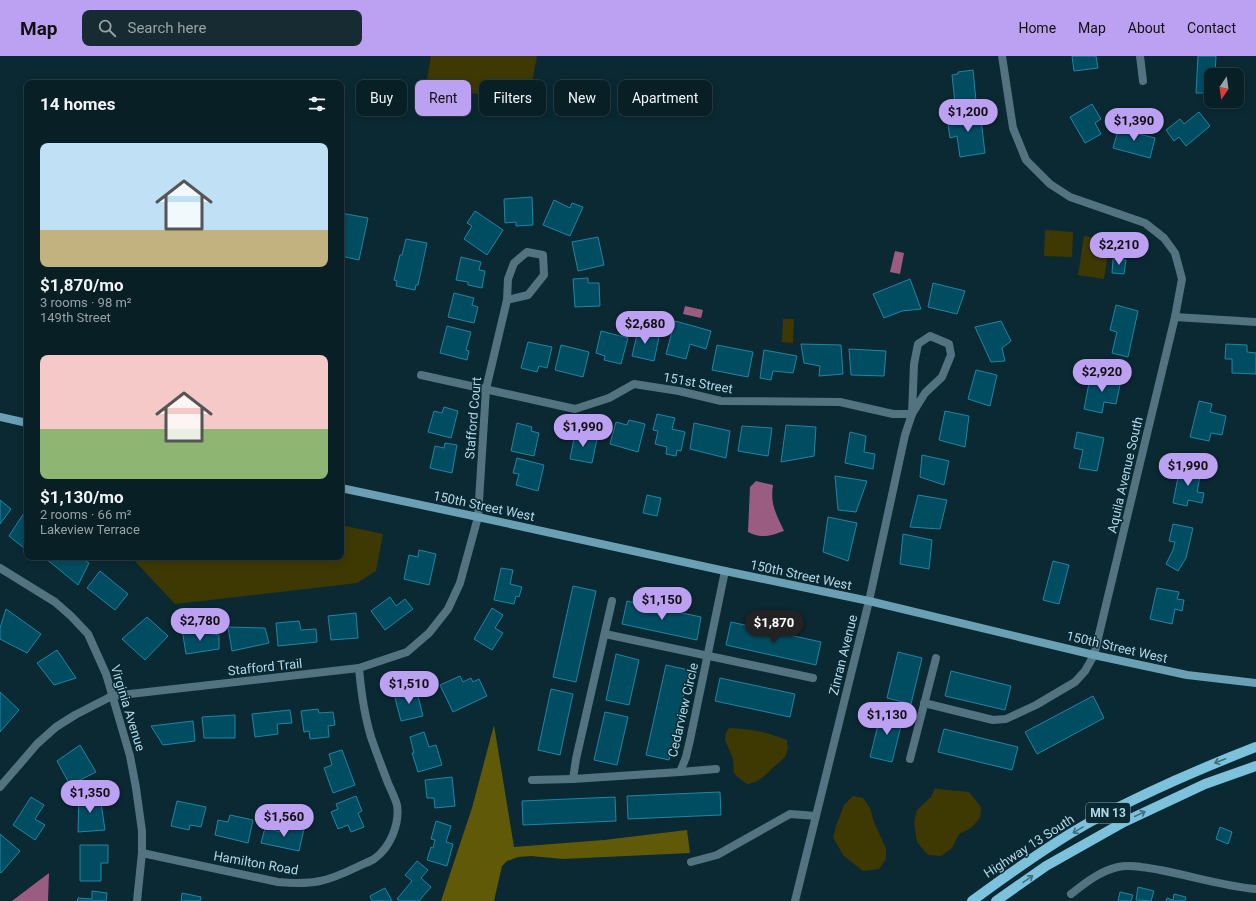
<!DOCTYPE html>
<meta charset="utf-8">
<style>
:root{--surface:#081f26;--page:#162c32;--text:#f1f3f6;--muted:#98a2a7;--line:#293d43;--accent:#bca0f2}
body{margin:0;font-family:Roboto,sans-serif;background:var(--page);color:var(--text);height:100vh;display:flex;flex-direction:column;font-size:15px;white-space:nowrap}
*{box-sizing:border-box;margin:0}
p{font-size:13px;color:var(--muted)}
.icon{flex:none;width:22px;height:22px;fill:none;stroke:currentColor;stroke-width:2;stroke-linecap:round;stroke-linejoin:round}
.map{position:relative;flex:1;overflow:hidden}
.drawer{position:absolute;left:24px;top:24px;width:320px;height:480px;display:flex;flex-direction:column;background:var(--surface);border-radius:8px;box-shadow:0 2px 10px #0003,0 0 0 1px var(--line)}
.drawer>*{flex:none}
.guide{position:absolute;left:356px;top:24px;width:380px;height:36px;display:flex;gap:8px}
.needle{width:26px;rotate:193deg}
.fabs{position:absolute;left:1204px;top:12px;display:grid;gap:8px}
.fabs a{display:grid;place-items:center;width:40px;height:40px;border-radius:8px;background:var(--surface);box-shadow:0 2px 10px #0003,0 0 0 1px var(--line);font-size:20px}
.price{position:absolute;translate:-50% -34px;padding:0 9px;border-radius:14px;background:var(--accent);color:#111;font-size:13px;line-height:26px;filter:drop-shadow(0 1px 2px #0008)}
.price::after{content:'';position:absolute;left:50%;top:24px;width:12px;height:9px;margin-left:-6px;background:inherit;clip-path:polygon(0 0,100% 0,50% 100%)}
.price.active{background:#222;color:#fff}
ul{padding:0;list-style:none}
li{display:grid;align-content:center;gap:8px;height:212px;padding:0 16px}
li span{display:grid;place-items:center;height:124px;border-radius:8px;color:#555}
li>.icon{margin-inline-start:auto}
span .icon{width:72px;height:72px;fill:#fffc;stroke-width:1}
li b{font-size:17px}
h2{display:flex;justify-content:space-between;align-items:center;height:48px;padding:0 16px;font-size:17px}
.tag{padding:0 14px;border-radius:8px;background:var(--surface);box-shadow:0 2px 10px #0003,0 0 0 1px var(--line);font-size:14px;line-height:36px}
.tag.active{background:var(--accent);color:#111}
header{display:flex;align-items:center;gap:24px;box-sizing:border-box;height:56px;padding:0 20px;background:var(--accent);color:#111}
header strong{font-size:19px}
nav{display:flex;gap:22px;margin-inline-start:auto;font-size:14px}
.search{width:280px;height:36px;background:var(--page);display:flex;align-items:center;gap:10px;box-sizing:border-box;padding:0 14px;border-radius:8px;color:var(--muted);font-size:15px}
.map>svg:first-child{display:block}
.green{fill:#3e3902}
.forest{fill:#605908}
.water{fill:#9a5d81}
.building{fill:#004d62;stroke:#2285a4}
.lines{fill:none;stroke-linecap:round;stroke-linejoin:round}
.street{stroke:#537380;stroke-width:8}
.secondary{stroke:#6ba0b4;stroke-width:8}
.primary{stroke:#7dc2dd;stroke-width:10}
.oneway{stroke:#3e6e7f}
.labels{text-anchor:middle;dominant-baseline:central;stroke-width:3;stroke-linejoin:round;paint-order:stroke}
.shield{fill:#0b2933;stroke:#7ea4b3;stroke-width:1}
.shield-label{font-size:12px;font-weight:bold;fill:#b0d9ea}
.street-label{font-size:13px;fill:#b0d9ea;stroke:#0b2933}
</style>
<header>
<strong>Map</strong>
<div class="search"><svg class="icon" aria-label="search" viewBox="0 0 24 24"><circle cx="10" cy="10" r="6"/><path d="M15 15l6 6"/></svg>Search here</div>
<nav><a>Home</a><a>Map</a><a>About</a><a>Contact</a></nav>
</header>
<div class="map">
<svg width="1256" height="845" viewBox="0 0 1256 845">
<rect width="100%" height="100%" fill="#0b2933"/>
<g class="green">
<polygon points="431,0 537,0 528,47 426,29"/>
<polygon points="1045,174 1073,176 1072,201 1044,200"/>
<polygon points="1084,180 1110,184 1104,223 1078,219"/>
<polygon points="783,263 794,263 793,287 782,286"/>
<polygon points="341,469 383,478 376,515 357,527 175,548 131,501 341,501"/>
<path d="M729,672C752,673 766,676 787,684L788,692L785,701L763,721L756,726L747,728L740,723L734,717L733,703L725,684L726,677Z"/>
<path d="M935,732C946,735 958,734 969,736L981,751L980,762L971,772L959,778L952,792L941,800L928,799L917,786L914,766L917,754L931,741Z"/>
<polygon points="853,740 863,742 870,752 874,766 886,793 886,803 879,813 863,815 844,800 833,782 836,770 844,749"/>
</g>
<polygon class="forest" points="494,669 514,791 604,784 687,774 690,797 563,803 531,800 518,801 507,805 502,810 494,845 441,845 472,752"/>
<g class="water">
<polygon points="895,195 904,197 900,218 890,216"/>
<polygon points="685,250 703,254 701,262 683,258"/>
<path d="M756,425L773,429C770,449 776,457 784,475C769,480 763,483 748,476L750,431Z"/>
<polygon points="49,817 48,845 12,845"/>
</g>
<g class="building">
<polygon points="1072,0 1096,0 1098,12 1074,15"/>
<polygon points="1198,0 1216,0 1215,19 1211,19 1211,37 1196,37"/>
<polygon points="973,14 976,45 955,47 952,19 958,18 958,16"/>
<polygon points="1092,48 1101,63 1095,67 1101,78 1085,87 1070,61"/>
<polygon points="980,56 985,97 960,101 957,80 950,82 947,61"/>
<polygon points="1199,56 1210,70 1186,90 1179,81 1174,85 1166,74 1180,63 1184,68"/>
<polygon points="1120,68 1136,73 1135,77 1155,82 1150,102 1113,92"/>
<polygon points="532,141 533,169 516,170 516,166 505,167 504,143"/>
<polygon points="554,144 570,152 572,147 583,151 570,180 543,169"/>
<polygon points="475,155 503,174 487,199 464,183 472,170 467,167"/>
<polygon points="341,157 368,162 359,204 341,200"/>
<polygon points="598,181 604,209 578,215 572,186"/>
<polygon points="406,183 427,187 418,229 416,229 415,234 396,230 397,225 394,224 400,199 402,199"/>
<polygon points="461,201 481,206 479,214 485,215 482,232 468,229 468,226 456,224"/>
<polygon points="1113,203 1126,204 1124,218 1112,217"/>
<polygon points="588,222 588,227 599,227 600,250 575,251 573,223"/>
<polygon points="910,223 921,253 902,255 884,262 873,238"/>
<polygon points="933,227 965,235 957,258 928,251"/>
<polygon points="454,237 474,242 472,249 478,251 474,267 448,261"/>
<polygon points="1116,249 1138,255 1128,301 1112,297 1117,276 1110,274"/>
<polygon points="675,265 711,275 706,293 690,288 686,303 666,298"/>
<polygon points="1001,265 1011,285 1002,292 1005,305 991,306 975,271"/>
<polygon points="447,270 471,276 466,294 469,295 467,304 440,297"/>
<polygon points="639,270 648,272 646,279 659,281 654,305 632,300"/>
<polygon points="601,275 628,282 621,308 604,304 605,300 596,297"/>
<polygon points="528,286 552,291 547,312 539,310 537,316 521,312"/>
<polygon points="801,288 841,289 843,318 819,320 820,310 804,307"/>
<polygon points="1226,288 1247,289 1247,296 1256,297 1256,318 1232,317 1232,303 1225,303"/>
<polygon points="561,289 589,296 583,321 555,314"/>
<polygon points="717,289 753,296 748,321 712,314"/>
<polygon points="849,293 886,295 884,320 851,319"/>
<polygon points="764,294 797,300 793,317 773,315 771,324 760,322"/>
<polygon points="976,314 997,319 990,350 968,343"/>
<polygon points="1097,319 1121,324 1116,348 1104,346 1102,357 1084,353 1090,322 1096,323"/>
<polygon points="1199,345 1212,348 1210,356 1226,360 1222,379 1211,377 1209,385 1190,381"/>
<polygon points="444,351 458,355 451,382 428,376 434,355 442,357"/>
<polygon points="945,355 969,360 965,391 939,384"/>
<polygon points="657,358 675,362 672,373 685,376 681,395 677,394 676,400 666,398 667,391 655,388 658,375 653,374"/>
<polygon points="629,364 645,368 638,396 610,388 616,366 627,369"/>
<polygon points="517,367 532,371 531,375 539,377 534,400 511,395"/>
<polygon points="694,367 730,375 726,402 690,393"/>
<polygon points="786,369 816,371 814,400 781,406"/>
<polygon points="742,370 772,372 768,400 738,395"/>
<polygon points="850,376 866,380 864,396 875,398 873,413 845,407"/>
<polygon points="1077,376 1104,382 1097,415 1079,412 1083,394 1074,392"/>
<polygon points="575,377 587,379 586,381 597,383 592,407 570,403"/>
<polygon points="445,387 457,389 452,417 430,412 435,390 444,392"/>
<polygon points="922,399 949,405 944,429 920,421"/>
<polygon points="517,402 544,409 538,435 516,429 519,418 513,417"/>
<polygon points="1180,411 1201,415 1197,436 1204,437 1202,447 1188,444 1187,450 1173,447"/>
<polygon points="835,420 867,425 856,456 838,454"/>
<polygon points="647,439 661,442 657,460 643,457"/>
<polygon points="918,439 947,444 940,473 910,471"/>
<polygon points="0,444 11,453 0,468"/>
<polygon points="24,457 27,458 27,488 24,492 9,480"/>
<polygon points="828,461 857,467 848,505 823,496"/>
<polygon points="1173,468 1193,472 1186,502 1178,515 1166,508 1173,494 1175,486 1169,485"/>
<polygon points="903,478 932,484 929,513 900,508"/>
<polygon points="419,494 436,498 429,529 404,523 409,499 418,501"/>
<polygon points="46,501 80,501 89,507 78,529 45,502"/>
<polygon points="1053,505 1069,509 1059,548 1043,544"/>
<polygon points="501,512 513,514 510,528 522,531 519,541 516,540 514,548 494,544"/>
<polygon points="100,515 128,538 115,554 87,532"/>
<polygon points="573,530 596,535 576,626 553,621"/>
<polygon points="1157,532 1179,536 1177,543 1184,544 1182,555 1175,553 1172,568 1150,563"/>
<polygon points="390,541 396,550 405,543 413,553 385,574 371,555"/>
<polygon points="627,545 701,561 697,584 622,568"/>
<polygon points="492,552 503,559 495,572 503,577 492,594 474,583"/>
<polygon points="6,553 41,578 27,597 0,583 0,572"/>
<polygon points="356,557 358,582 331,584 328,560"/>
<polygon points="147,561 168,580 145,604 122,583"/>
<polygon points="299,565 301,574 316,573 317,586 278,590 276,567"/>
<polygon points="731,566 821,586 816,609 726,589"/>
<polygon points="228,571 265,572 269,587 232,595"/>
<polygon points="182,573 219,579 219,593 186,598"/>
<polygon points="57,594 76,622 54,629 37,607"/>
<polygon points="898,596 922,602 911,648 887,642"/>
<polygon points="616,598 639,604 629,649 606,644"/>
<polygon points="666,609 689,614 669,704 646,699"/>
<polygon points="951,615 1011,630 1005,654 945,640"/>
<polygon points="460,620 463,626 471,622 473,626 479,623 487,640 453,656 440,629"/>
<polygon points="720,622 795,638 790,661 715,645"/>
<polygon points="416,632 423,660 401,665 394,638"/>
<polygon points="551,633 573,638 560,699 538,694"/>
<polygon points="0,636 19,654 0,676"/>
<polygon points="1093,640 1104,662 1037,698 1025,676"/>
<polygon points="318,653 319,657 333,656 335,669 328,670 329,681 310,683 309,675 304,676 301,655"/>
<polygon points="882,653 904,658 892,706 870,701"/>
<polygon points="290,654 292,667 277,668 278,678 255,681 252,658"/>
<polygon points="605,656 628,661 617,709 594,704"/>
<polygon points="235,659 235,682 204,682 202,661"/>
<polygon points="193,665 195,685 163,689 151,670"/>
<polygon points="944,673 1018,691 1012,714 938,696"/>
<polygon points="424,676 429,691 436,689 442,709 418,716 412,697 414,697 410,681"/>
<polygon points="80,689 96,716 70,729 57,705"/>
<polygon points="342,694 355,729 333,737 324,712 332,709 329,698"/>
<polygon points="452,721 455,750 435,752 434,742 427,742 425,724"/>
<polygon points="720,736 721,759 628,763 627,740"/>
<polygon points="79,739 100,740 105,774 78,776"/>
<polygon points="356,740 362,755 358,757 364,771 351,776 348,769 338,773 331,756 338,753 336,748"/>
<polygon points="31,741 44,749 35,763 45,769 35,784 13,769"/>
<polygon points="615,741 616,765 523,769 522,745"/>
<polygon points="177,745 206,751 201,771 190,769 189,774 171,770"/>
<polygon points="230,759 253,764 248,787 215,779 218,764 228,766"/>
<polygon points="436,765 451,770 446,786 453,788 447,810 427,804 431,791 433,792 435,784 431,783"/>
<polygon points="282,768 304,773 299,795 261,787 265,772 280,776"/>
<polygon points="1220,771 1232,776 1228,788 1216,783"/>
<polygon points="0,778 20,795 1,817 0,816"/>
<polygon points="80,789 108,789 108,807 101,807 101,825 80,825"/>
<polygon points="417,805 428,814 421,822 431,831 419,845 400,845 397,843 412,825 405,819"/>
<polygon points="1138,831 1154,835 1151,845 1136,844"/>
<polygon points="385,832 392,845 372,845 370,840"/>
<polygon points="92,835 107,837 106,845 77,845 78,842 92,843"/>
<polygon points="1120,836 1133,839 1131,845 1118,845"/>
<polygon points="182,837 201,841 200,845 181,845"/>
<polygon points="1174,838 1186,841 1185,845 1166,845 1167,842 1173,844"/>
</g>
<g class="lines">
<g class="street">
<polyline points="1140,0 1143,25"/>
<polyline points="1175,261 1256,266"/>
<polyline points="421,319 575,353 609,342 634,328 679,335 721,345 840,346 893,358 912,358"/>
<polyline points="0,512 55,546 71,560 88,578 106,618 130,700 136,732 142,775 142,797 137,845"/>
<polyline points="612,545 576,703 573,723 680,716 686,701 690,684 725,515"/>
<polyline points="605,578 813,622"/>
<polyline points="924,647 993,664 1006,663 1036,649 1075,626 1085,615 1094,599 1175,261 1182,223 1175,197 1164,182 1145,167 1070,141 1050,128 1026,104 1013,72 1002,0"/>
<polyline points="910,703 936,602"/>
<polyline points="680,716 716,713"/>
<polyline points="532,724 573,723"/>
<polyline points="0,731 37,688 56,671 75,659 112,640 359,612 407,596 429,577 448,553 460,527 478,461 486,333 507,244 528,239 544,219 543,199 527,196 514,207 508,223 507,244"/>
<path d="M142,797L278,826C313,829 326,826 357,811C363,808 369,806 374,803C390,792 400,768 397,749C395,742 391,734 388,727C382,711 376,696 371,681C364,658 361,635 359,612"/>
<polyline points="691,806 717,799 790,758 816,760"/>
<path d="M1071,838C1085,827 1100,815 1118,811C1132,808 1147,812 1160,814C1192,820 1223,830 1256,833"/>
<polyline points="795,845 869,545 905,379 912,358 914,308 918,288 930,280 949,288 951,299 942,321 925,337 912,358"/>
</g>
<g class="secondary">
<polyline points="0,361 27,367"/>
<polyline points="341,432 478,461 725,515 869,545 1094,599 1187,619 1256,627"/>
</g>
<g class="primary">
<path d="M972,845C1010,817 1049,789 1090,766C1144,737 1199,713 1256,691"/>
<polyline points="996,845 1046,810 1124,766 1205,728 1256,710"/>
</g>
</g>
<defs><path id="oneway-shaft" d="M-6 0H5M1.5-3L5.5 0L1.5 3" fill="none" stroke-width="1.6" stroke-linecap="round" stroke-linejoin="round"/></defs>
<g class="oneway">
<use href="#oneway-shaft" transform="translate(1220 705) rotate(159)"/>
<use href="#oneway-shaft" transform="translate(1140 758) rotate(-25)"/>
<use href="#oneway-shaft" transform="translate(1078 774) rotate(149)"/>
<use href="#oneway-shaft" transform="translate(1028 823) rotate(-35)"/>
</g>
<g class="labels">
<rect class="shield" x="1086" y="747" width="44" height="20" rx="3"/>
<g class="shield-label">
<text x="1108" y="757">MN 13</text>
</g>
<g class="street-label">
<text transform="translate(698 327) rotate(10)">151st Street</text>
<text transform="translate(473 362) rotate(-85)">Stafford Court</text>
<text transform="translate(1125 419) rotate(-77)">Aquila Avenue South</text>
<text transform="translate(484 450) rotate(12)">150th Street West</text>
<text transform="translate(801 519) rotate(12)">150th Street West</text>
<text transform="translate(1117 591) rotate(13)">150th Street West</text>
<text transform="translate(843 599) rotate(-76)">Zinran Avenue</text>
<text transform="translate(265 611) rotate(-6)">Stafford Trail</text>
<text transform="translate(128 652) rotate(73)">Virginia Avenue</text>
<text transform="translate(683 654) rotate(-77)">Cedarview Circle</text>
<text transform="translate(1029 790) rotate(-33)">Highway 13 South</text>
<text transform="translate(256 807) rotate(10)">Hamilton Road</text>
</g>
</g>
</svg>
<div class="fabs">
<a><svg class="needle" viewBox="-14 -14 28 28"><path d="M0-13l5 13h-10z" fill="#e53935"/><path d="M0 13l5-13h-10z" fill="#98a2a7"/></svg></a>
</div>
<b class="price" style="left:968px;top:77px">$1,200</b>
<b class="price" style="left:1134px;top:86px">$1,390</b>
<b class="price" style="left:1119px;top:210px">$2,210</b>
<b class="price" style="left:645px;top:289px">$2,680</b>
<b class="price" style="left:1102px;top:337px">$2,920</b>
<b class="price" style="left:583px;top:392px">$1,990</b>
<b class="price" style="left:1188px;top:431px">$1,990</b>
<b class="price" style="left:662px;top:565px">$1,150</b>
<b class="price" style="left:200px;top:586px">$2,780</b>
<b class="price active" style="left:774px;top:588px">$1,870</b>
<b class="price" style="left:409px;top:649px">$1,510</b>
<b class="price" style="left:887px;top:680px">$1,130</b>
<b class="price" style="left:90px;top:758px">$1,350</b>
<b class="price" style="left:284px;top:782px">$1,560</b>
<div class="guide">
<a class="tag">Buy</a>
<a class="tag active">Rent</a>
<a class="tag">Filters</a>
<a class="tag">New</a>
<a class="tag">Apartment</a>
</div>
<section class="drawer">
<h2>14 homes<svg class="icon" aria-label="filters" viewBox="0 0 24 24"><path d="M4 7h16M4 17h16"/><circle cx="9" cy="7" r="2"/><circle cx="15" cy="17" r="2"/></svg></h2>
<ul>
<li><span style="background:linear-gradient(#bfe0f5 70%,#c2b280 0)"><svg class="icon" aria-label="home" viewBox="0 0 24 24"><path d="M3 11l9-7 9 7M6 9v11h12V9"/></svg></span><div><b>$1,870/mo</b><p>3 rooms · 98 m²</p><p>149th Street</p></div></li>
<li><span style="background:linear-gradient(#f6c9c9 60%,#8fb573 0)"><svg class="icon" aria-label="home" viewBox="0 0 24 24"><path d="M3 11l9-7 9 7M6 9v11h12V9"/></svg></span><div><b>$1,130/mo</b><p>2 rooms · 66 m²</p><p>Lakeview Terrace</p></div></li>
</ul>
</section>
</div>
